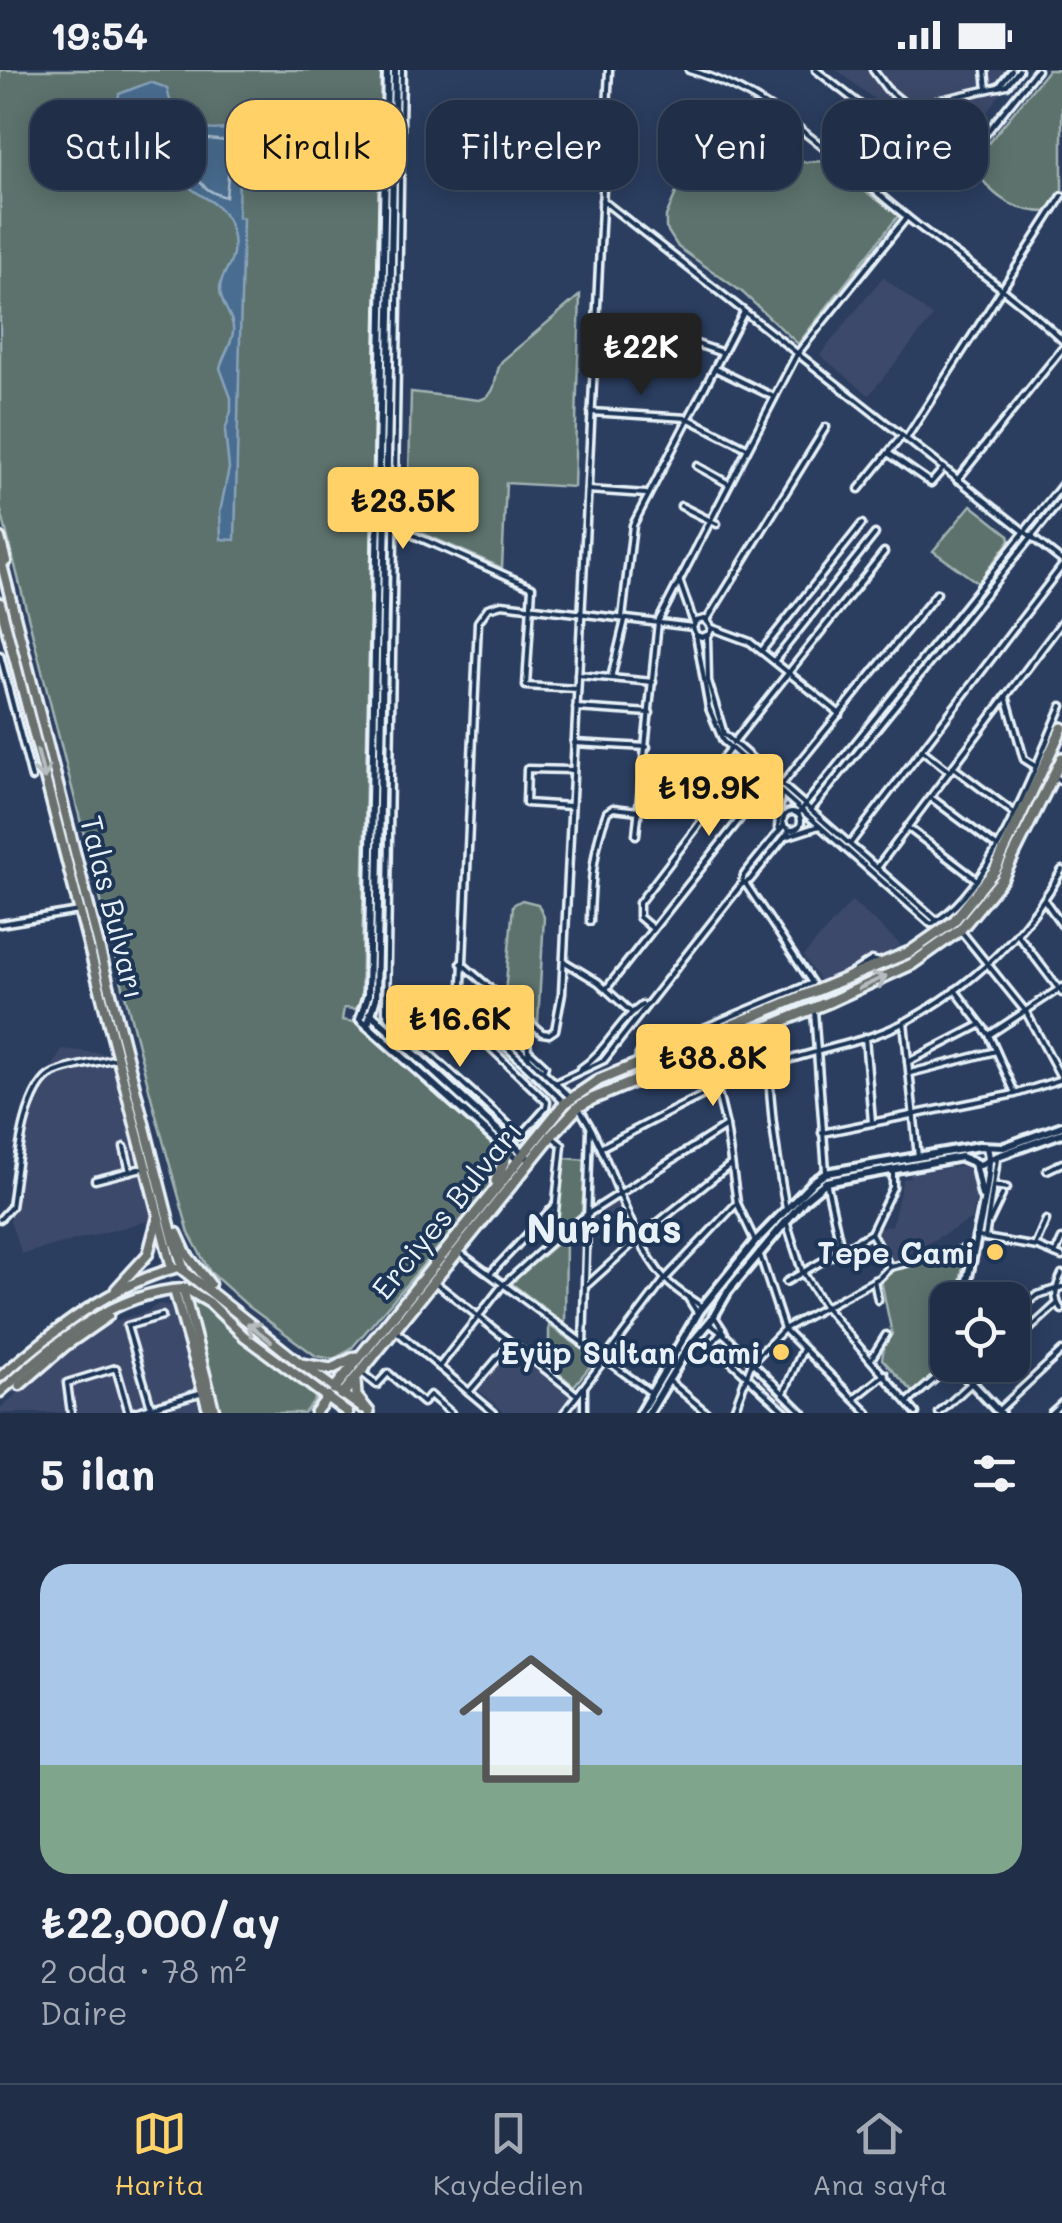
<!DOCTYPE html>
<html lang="tr">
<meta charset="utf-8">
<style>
:root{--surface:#202e48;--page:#28364f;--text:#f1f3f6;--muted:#a2a8b4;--line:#3d4a60;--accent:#ffd166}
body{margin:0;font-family:Mali,sans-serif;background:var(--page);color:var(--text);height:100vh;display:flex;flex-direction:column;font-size:38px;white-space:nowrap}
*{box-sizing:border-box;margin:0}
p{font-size:32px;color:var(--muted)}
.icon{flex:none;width:55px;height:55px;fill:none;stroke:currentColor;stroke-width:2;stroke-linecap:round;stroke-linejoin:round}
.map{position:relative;height:1343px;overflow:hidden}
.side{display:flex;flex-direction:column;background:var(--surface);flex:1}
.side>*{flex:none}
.hud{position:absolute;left:30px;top:30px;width:1002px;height:90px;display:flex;gap:20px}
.controls{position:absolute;left:930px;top:1212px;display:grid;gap:20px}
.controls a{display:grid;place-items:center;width:100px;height:100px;border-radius:20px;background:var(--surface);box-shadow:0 5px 25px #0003,0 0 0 2px var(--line);font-size:50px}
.price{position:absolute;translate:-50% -85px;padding:0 22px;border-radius:10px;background:var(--accent);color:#111;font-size:32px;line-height:65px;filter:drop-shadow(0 2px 5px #0008)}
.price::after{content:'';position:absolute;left:50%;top:60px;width:30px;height:22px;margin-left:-15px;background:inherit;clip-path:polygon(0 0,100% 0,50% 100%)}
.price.on{background:#222;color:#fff}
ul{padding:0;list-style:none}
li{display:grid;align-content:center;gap:20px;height:530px;padding:0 40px}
li span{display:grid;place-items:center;height:310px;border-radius:30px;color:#555}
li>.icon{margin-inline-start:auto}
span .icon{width:180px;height:180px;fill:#fffc;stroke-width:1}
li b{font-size:42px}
h2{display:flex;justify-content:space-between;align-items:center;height:120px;padding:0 40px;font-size:42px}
.pill{padding:0 35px;border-radius:30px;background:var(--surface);box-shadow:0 5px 25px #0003,0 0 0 2px var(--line);font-size:35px;line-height:90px}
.pill.on{background:var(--accent);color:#111}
.status{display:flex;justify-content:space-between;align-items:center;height:70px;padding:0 50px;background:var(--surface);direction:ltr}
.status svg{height:28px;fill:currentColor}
.tabs{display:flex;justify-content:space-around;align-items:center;height:140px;border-top:2px solid var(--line);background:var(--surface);font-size:28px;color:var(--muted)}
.tabs a{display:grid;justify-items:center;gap:5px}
.tabs .on{color:var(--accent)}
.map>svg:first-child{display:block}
.built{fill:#3c486a}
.green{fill:#5d726d;stroke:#a2b2b2;stroke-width:2.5}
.water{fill:#486d90;stroke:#88a2ba;stroke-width:2.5}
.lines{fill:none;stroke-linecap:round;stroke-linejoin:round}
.shore{stroke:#a8bcce;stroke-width:2.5}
.primary-tunnel{stroke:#475977;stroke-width:8;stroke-dasharray:8 4;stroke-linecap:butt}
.street-casing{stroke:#e8f1f8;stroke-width:11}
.secondary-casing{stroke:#e8f1f8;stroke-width:14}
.primary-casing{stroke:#e8f1f8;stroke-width:15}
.highway-casing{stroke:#e8f1f8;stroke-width:16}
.street{stroke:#1d3557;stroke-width:4}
.secondary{stroke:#1d3557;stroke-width:6}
.primary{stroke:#6b706d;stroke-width:8}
.highway{stroke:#6b706d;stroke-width:9}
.oneway{stroke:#b6bdc0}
.poi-dot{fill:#ffd166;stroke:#1d3557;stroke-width:4}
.labels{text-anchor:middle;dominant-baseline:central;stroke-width:8;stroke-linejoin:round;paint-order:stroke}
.street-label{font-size:30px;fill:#e8f1f8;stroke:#1d3557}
.poi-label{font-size:30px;font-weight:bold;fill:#e8f1f8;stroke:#1d3557;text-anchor:end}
.district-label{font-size:40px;font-weight:bold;fill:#e8f1f8;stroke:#1d3557}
</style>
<div class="status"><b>19:54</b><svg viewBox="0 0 49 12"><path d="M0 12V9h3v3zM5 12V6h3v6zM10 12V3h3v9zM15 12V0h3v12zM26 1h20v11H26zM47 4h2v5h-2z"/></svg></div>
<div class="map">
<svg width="1062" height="1343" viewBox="0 0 1062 1343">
<rect width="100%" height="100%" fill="#2b3e60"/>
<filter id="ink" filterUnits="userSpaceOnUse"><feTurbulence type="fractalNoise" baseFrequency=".01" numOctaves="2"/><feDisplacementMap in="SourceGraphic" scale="20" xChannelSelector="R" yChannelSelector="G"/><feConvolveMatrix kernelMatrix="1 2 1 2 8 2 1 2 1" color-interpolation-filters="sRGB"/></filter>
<g filter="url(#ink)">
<g class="built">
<polygon points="837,0 1018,0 951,90"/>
<polygon points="883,207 933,247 869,325 820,285"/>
<polygon points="852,831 901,875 860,898 821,912 803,886"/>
<polygon points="62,979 109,984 152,1150 22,1184 10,1152 33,1036"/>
<polygon points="966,1095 978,1117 972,1149 894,1192 876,1159 892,1155 903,1109 910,1108 910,1104"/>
<polygon points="618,1128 637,1166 622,1181 592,1167 589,1145"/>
<polygon points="159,1234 171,1236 178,1242 203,1343 0,1343 0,1338 81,1270 107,1253 146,1242"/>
<polygon points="511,1276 571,1325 557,1343 506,1343 477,1319"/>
</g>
<g class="green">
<polygon points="0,0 382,0 361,933 355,939 344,938 342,950 359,953 369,960 505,1085 490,1117 350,1280 333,1289 316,1286 248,1236 210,1202 189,1163 155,1042 0,437"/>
<path d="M1048,0H1062V120L1048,142C1013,142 986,124 973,92Z"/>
<path d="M752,33L774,51L780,72L792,86L805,92L829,91L860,118L899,145L798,274L742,222L678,177L666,158V146L695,79C723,75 742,60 752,33Z"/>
<path d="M580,225L574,417L506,413L502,498L422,463L414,456L408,444L411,322L479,330C500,325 492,306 502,291Z"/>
<polygon points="971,435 1009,465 1010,470 978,513 933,481"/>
<polygon points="522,830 538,834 544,847 538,952 505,924 513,835"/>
<polygon points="565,1088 586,1090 582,1142 555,1166"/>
<polygon points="566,1166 565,1254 511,1213"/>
<polygon points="955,1183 965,1185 957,1230 948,1230 946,1295 914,1323 882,1289 884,1276 892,1264 881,1210 898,1198"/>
<polygon points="190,1230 210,1239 316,1328 304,1343 220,1343"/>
<polygon points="549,1255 596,1289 574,1316 549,1295"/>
</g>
<path class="water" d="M150,12L167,18C175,62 200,62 239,58L244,62V96L239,97L238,147L243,148L235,470L221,469L220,442L229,398L225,361L231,341V328L220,298C223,286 232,274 233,262C235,247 220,235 220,219C220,207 227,201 231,191C237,175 232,152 221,140C210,126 189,124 181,105C178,96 179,84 176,75C168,45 143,40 118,33L119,24Z"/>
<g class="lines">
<path class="shore" d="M192,67L234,72V87L229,95L226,127C196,120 191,99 186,72Z"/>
<polyline class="primary-tunnel" points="0,1325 20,1315"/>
<g class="street-casing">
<g id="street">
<polyline points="402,0 386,941 389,947 521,1066 546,1038 547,1032 468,956 461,937 478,552 488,538 502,534 693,557"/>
<path d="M689,0C780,26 845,100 917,155C965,192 1018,228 1062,270"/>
<polyline points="816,0 949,104 957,100 1037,0"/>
<polyline points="873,0 887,19 909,37 1007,15 1019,0"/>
<polyline points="985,0 987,19"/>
<polyline points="999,17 1012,0"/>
<polyline points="602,130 1062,491"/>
<polyline points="679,268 723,283"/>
<polyline points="716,299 774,327"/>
<polyline points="591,342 687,348 747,378"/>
<polyline points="906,369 1062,126"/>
<polyline points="888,383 931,413 943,399"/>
<polyline points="697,396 729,414"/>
<polyline points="957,410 1062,279"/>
<polyline points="859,419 902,366"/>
<polyline points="588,420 646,424"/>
<polyline points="681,436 717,454"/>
<polyline points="395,457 532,517 526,616 577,619"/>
<polyline points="679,510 694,553"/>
<polyline points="622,548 633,455 744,242"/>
<polyline points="707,550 826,357"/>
<polyline points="712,558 709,564 702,567 696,565 693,558 696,551 705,549 712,558 750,572 840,644"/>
<path d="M696,565L709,638L723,671L931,854C991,824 1035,696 1062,636"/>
<polyline points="707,566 708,611 724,664 937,851"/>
<polyline points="763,579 862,454"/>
<polyline points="0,585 32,708"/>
<polyline points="775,590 875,464"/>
<polyline points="578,605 653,612"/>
<polyline points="611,608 625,550"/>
<polyline points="1006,626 1024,689 1035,696"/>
<polyline points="576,638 650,643"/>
<polyline points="574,673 647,677"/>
<polyline points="733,673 884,482"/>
<polyline points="922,680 949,701"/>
<polyline points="954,698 1014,743"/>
<polyline points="644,701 678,693"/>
<polyline points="1054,706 1062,712"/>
<polyline points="783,713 937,523"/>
<polyline points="930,727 997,777"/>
<polyline points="571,736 526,733 527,699 573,700"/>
<polyline points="811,740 1062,429"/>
<circle cx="792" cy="751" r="9"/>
<polyline points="798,744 1062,415"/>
<polyline points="784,755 744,805 741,815 750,810 790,760"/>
<polyline points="907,757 977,810"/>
<polyline points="778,758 781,723"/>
<polyline points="636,765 658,552 797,284 907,147"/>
<polyline points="785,767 819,756"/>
<polyline points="850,774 1062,496"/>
<polyline points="877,798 1062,552"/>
<polyline points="1045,831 1062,855"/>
<path d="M590,851C591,812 593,779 607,742L613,738L639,741"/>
<polyline points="0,854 79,841"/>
<polyline points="653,859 639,847 639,833 703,749 687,735 730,679"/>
<polyline points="1018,865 1062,923"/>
<polyline points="565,892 598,912 632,943"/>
<polyline points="461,893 542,963 549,964 555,960 562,923 609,0"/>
<polyline points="850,904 872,890 880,892"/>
<polyline points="606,919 769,712"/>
<polyline points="955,920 989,965 1015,1023"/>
<polyline points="463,925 572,1029"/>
<polyline points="463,930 471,943 565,1033"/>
<polyline points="814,941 826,1101"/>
<polyline points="904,952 918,1087"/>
<path d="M769,960C767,1021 775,1079 786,1139"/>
<polyline points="503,961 515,961 527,971 529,989"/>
<polyline points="989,965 1062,917"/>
<polyline points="865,967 872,1052"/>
<polyline points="529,981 545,996 544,999"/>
<polyline points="639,985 812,913 745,813"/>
<polyline points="639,985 643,978 651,981"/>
<polyline points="705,987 717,1019 726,1056 737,1133 754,1169"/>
<polyline points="908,992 980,955"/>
<path d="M580,999C606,982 617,952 642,935"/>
<polyline points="910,1003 996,981"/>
<polyline points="555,1013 604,990 741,815"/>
<path d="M578,1037C615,1090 623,1160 665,1209C676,1221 690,1228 702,1237"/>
<polyline points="822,1063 1015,1024 1062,1009 1026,942 960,860"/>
<polyline points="551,1066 562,1075 552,1170"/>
<polyline points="124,1077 130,1101"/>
<path d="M602,1077C657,1049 710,1019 767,997C812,980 863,974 905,952C971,917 1026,865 1062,800"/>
<polyline points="1047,1100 1062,1093"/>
<polyline points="95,1110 146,1097"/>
<polyline points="826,1111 841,1179"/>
<polyline points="993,1116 1007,1118"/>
<path d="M0,1149L11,1137C16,1105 22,1017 54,1003C73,995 97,993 117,988"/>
<polyline points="786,1151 802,1201 824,1236 916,1343"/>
<polyline points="989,1152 1002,1125"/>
<polyline points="979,1167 1038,1177 1062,1187"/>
<polyline points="985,1168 997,1089"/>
<polyline points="1035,1176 1046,1150"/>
<polyline points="458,1181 651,1323"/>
<polyline points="759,1182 784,1259 868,1343"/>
<polyline points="1055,1184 1062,1169"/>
<polyline points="890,1197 871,1163 893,1117 893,1102"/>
<polyline points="490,1204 555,1135"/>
<path d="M1062,1204C1056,1216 1053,1230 1062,1240"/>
<polyline points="874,1210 878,1230"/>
<polyline points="786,1212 871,1163"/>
<polyline points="436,1213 577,1325"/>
<polyline points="588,1214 640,1167 730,1095"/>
<polyline points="688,1228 698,1244"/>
<polyline points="714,1246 725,1263"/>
<polyline points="1012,1246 1037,1225 1062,1217"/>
<polyline points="709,1253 727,1267 803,1343"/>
<polyline points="394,1259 494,1343"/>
<polyline points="720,1264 712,1274 787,1343"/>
<polyline points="583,1275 590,1060"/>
<polyline points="1012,1275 1057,1234"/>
<polyline points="871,1289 886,1265"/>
<polyline points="439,1297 502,1216 551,1172 586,1145 726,1056"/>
<polyline points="362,1303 377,1315 388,1303 423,1333 430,1325 451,1343"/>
<polyline points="668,1310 707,1343"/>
<polyline points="469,1322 511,1273"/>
<polyline points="784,1323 803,1279"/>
<polyline points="854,1329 885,1304"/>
<polyline points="908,1332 951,1295"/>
<polyline points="151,1337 127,1256 162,1246"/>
<polyline points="1000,1339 1062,1281"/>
<polyline points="71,1343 67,1313 116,1298 129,1343"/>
<polyline points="131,1343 203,1322"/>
<polyline points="564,1343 665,1209 737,1133"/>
<polyline points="584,1343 584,1318"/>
<polyline points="733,1343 752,1292 784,1259 879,1208 890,1197 973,1177"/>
<polyline points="939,1343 991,1295"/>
<polyline points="1051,1343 1062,1333"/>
</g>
</g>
<g class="secondary-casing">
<g id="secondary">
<polyline points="387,0 368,925 360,949 518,1090"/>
<polyline points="370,943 531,1091"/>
<polyline points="368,954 376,928 395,0"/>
<polyline points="990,1089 1062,1063"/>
<polyline points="975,1093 982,1125"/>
<path d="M963,1230C968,1201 996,1099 987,1078"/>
<polyline points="955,1295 1000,1343"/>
<polyline points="640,1343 700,1240 755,1172 814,1111 826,1103 979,1076 1004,1077 1062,1056"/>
<polyline points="649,1343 687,1279 712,1249 728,1221 804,1130 826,1112 961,1087 980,1095 989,1091"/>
</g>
</g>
<g class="primary-casing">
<g id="primary">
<polyline points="0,468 6,491"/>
<polyline points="0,487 174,1171 184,1199"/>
<polyline points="0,533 172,1198"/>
<polyline points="177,1163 187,1185 210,1214"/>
<polyline points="185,1218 210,1233 244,1266 348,1343"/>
<polyline points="116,1219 148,1184 158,1147"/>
<polyline points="183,1219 215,1343"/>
<polyline points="174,1220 209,1343"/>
<path d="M0,1307C54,1261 109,1215 179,1197L301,1294L362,1338"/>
<polyline points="20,1315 65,1276 108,1246"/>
<path d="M0,1322C53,1276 110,1223 183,1219"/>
<polyline points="315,1343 328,1326"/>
</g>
</g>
<g class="highway-casing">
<g id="highway">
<polyline points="496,1111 508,1081"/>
<polyline points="301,1294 331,1299 356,1287"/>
<polyline points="355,1310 356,1326 369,1342"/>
<polyline points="334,1319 565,1033 599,1010 910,882 953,852 995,800 1062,658"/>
<polyline points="342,1325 551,1066 578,1037 592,1029 831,931 912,894 960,860 1002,809 1062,688"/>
</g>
</g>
<use href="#street" class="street"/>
<use href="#secondary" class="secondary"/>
<use href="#primary" class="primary"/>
<use href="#highway" class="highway"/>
</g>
<defs><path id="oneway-shaft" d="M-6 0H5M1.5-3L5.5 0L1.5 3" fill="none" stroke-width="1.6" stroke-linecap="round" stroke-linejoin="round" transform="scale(2.5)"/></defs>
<g class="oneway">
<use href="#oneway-shaft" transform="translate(41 695) rotate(76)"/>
<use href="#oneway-shaft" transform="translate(873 912) rotate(-25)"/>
<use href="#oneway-shaft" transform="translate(259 1262) rotate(-142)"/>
</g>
</g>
<g class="poi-dot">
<circle cx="995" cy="1182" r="10"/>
<circle cx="781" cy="1282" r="10"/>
</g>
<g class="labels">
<g class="street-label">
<text transform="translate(114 837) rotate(76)">Talas Bulvarı</text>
<text transform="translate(446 1139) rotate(-51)">Erciyes Bulvarı</text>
</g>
<g class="poi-label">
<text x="975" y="1182">Tepe Cami</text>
<text x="761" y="1282">Eyüp Sultan Cami</text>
</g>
<g class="district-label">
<text x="604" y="1157">Nurihas</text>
</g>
</g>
</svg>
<div class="controls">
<a><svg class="icon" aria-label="locate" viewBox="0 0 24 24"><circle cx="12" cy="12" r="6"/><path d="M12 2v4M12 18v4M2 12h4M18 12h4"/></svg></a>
</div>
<b class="price on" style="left:641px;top:328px">₺22K</b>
<b class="price" style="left:403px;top:482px">₺23.5K</b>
<b class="price" style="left:709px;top:769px">₺19.9K</b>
<b class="price" style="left:460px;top:1000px">₺16.6K</b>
<b class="price" style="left:713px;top:1039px">₺38.8K</b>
<div class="hud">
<a class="pill">Satılık</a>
<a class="pill on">Kiralık</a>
<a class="pill">Filtreler</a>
<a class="pill">Yeni</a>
<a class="pill">Daire</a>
</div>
</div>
<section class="side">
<h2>5 ilan<svg class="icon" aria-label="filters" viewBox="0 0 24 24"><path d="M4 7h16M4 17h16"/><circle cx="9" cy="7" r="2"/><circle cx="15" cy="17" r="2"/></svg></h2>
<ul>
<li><span style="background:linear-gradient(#a9c7e8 65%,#7fa58c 0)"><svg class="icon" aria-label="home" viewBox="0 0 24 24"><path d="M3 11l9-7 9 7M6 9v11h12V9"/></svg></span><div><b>₺22,000/ay</b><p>2 oda · 78 m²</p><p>Daire</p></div></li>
</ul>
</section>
<nav class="tabs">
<a class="on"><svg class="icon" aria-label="map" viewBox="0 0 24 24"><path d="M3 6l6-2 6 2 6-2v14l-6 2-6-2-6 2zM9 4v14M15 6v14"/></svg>Harita</a>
<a><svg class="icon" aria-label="saved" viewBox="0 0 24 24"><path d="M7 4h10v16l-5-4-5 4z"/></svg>Kaydedilen</a>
<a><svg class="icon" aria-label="home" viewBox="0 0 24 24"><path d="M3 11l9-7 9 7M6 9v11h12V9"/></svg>Ana sayfa</a>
</nav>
